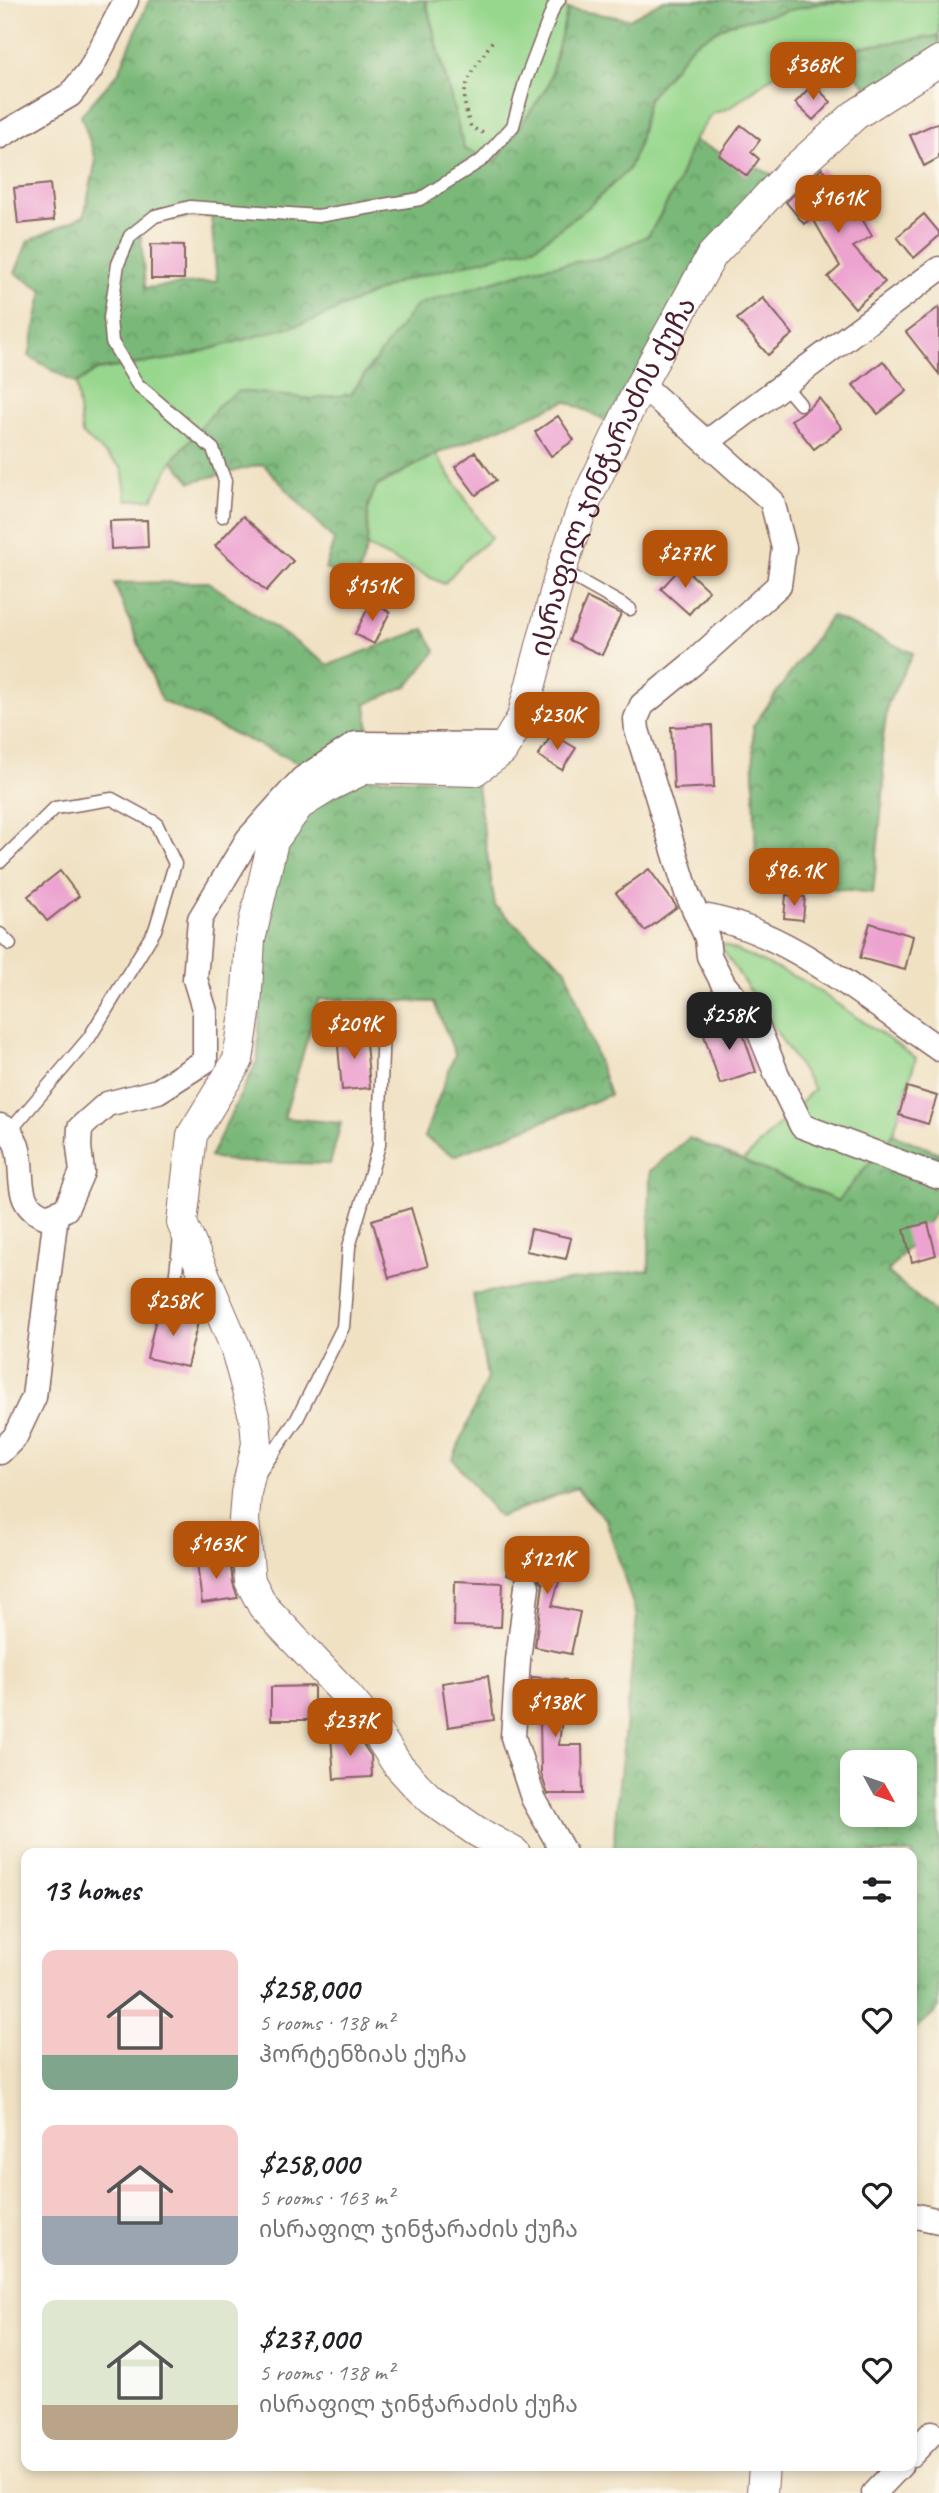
<!DOCTYPE html>
<meta charset="utf-8">
<style>
:root{--surface:#fff;--page:#f2f2f2;--text:#202124;--muted:#757577;--accent:#b45309}
body{margin:0;font-family:Caveat,"Noto Sans Georgian",sans-serif;background:var(--page);color:var(--text);height:100vh;display:flex;flex-direction:column;font-size:26px;white-space:nowrap}
*{box-sizing:border-box;margin:0}
p{font-size:23px;color:var(--muted)}
.icon{flex:none;width:38px;height:38px;fill:none;stroke:currentColor;stroke-width:2;stroke-linecap:round;stroke-linejoin:round}
.map{position:relative;flex:1;overflow:hidden}
.drawer{position:absolute;left:21px;top:1848px;width:896px;height:623px;display:flex;flex-direction:column;background:var(--surface);border-radius:14px;box-shadow:0 4px 10px #0003}
.drawer>*{flex:none}
.needle{width:46px;rotate:130deg}
.fabs{position:absolute;left:840px;top:1750px;display:grid;gap:14px}
.fabs a{display:grid;place-items:center;width:77px;height:77px;border-radius:14px;background:var(--surface);box-shadow:0 4px 10px #0003;font-size:35px}
.price{position:absolute;translate:-50% -60px;padding:0 16px;border-radius:14px;background:var(--accent);color:#fff;font-size:23px;line-height:46px;filter:drop-shadow(0 2px 4px #0008)}
.price::after{content:'';position:absolute;left:50%;top:42px;width:21px;height:16px;margin-left:-10px;background:inherit;clip-path:polygon(0 0,100% 0,50% 100%)}
.price.current{background:#222;color:#fff}
ul{padding:0;list-style:none}
li{display:flex;align-items:center;gap:21px;height:175px;padding:0 21px}
li span{display:grid;place-items:center;flex:none;width:196px;height:140px;border-radius:14px;color:#555}
li>.icon{margin-inline-start:auto}
span .icon{width:84px;height:84px;fill:#fffc;stroke-width:1}
li b{font-size:30px}
h2{display:flex;justify-content:space-between;align-items:center;height:84px;padding:0 21px;font-size:30px}
.map>svg:first-child{display:block}
.green{fill:#97d78d;stroke:#707b5c;stroke-width:2}
.forest{fill:url(#forest-crowns);stroke:#626c52;stroke-width:2;fill-rule:evenodd}
.building{fill:#eda3d0}
.lines{fill:none;stroke-linecap:round;stroke-linejoin:round}
.service-casing{stroke:#846360;stroke-width:15}
.minor-casing{stroke:#846360;stroke-width:27}
.tertiary-casing{stroke:#846360;stroke-width:32}
.path{stroke:#846360;stroke-width:3.5;stroke-dasharray:2 5;stroke-linecap:butt}
.service{stroke:#fff;stroke-width:12}
.minor{stroke:#fff;stroke-width:24}
.tertiary{stroke:#fff;stroke-width:30}
.labels{text-anchor:middle;dominant-baseline:central;stroke-width:7;stroke-linejoin:round;paint-order:stroke}
.street-label{font-size:28px;fill:#4a1f2b;stroke:#fbf7ec}
</style>
<div class="map">
<svg width="939" height="2493" viewBox="0 0 939 2493">
<defs>
<pattern id="forest-crowns" width="20" height="18" patternUnits="userSpaceOnUse" patternTransform="scale(1.75)"><rect width="20" height="18" fill="#79b878"/><path d="M2 6a3 3 0 1 1 6 0M12 15a3 3 0 1 1 6 0" fill="none" stroke="#659563"/></pattern>
</defs>
<rect width="100%" height="100%" fill="#fbf7ec"/>
<filter id="ink" filterUnits="userSpaceOnUse"><feTurbulence type="fractalNoise" baseFrequency=".0143" numOctaves="2"/><feDisplacementMap in="SourceGraphic" scale="14" xChannelSelector="R" yChannelSelector="G"/><feConvolveMatrix kernelMatrix="1 2 1 2 8 2 1 2 1" color-interpolation-filters="sRGB"/></filter>
<filter id="wash" filterUnits="userSpaceOnUse"><feTurbulence type="fractalNoise" baseFrequency=".00686" numOctaves="4" result="noise"/><feDisplacementMap in="SourceGraphic" scale="28" xChannelSelector="R" yChannelSelector="G"/><feGaussianBlur stdDeviation="1.57" result="paint"/><feColorMatrix in="noise" values="0 0 0 0 0 0 0 0 0 0 0 0 0 0 0 0 0 1.4 0 .05"/><feComposite in="paint" operator="in"/></filter>
<g filter="url(#wash)">
<rect width="100%" height="100%" fill="#f0e1c3"/>
<g class="green">
<polygon points="426,0 535,0 568,9 548,86 496,161 464,149"/>
<polygon points="865,0 939,0 939,36 866,46 788,65 729,108 712,114 693,141 677,185 649,235 601,258 534,269 372,363 351,394 312,399 239,391 173,460 152,499 127,500 122,468 82,434 76,384 97,370 178,358 314,320 400,281 536,246 586,209 628,170 638,146 648,99 694,43 729,24 821,3"/>
<polygon points="436,454 491,538 466,559 444,584 367,547 368,506 376,487"/>
<polygon points="718,942 804,981 916,1058 893,1134 838,1202 743,1161 814,1089"/>
</g>
<g class="forest">
<path d="M149,0H425L464,149L496,161L548,86L568,9L629,19L664,0H865L821,3L729,24L694,43L648,99L638,146L628,170L586,209L536,246L400,281L314,320L178,358L97,370L76,384L29,356L43,290L15,273L28,241L84,216L96,160L81,115L119,72ZM211,216L217,281L145,288L140,222Z"/>
<polygon points="939,36 939,47 873,93 834,54 866,46"/>
<polygon points="693,141 776,176 613,424 566,401 436,454 376,486 368,506 367,547 356,583 325,569 334,540 263,464 191,482 173,460 221,403 239,391 312,399 351,394 416,305 534,269 601,258 649,235 677,185"/>
<polygon points="208,582 329,665 424,629 436,651 409,685 366,704 372,758 327,776 162,701 114,583"/>
<polygon points="831,616 913,653 888,703 882,745 884,785 873,893 756,879 753,726"/>
<polygon points="366,778 476,780 495,906 566,969 610,1095 454,1156 424,1137 455,1054 434,1002 319,999 284,1118 341,1123 330,1164 236,1162 210,1157 258,1059 261,946 283,841 309,810"/>
<path d="M893,1134L939,1153V1208L888,1272L939,1316V2008L912,2033V1853H762L754,1846L747,1853H614L615,1821L637,1617L606,1520L576,1488L499,1517L453,1459L487,1378L473,1294L649,1270L650,1171L689,1138L838,1201ZM852,1762H905V1815H852Z"/>
</g>
<g id="blocks">
<g class="building">
<polygon points="813,84 831,102 813,120 795,103"/>
<polygon points="939,122 939,158 924,166 910,135"/>
<polygon points="741,125 760,140 751,152 759,159 747,176 719,155"/>
<polygon points="822,168 855,207 872,236 853,247 885,282 855,308 828,277 840,266 812,217 804,224 786,202"/>
<polygon points="50,184 54,220 18,224 14,188"/>
<polygon points="924,214 939,232 939,236 914,258 897,237"/>
<polygon points="151,244 184,245 184,279 151,279"/>
<polygon points="763,298 793,334 768,355 737,319"/>
<polygon points="939,307 939,374 906,332"/>
<polygon points="883,361 907,391 878,414 853,385"/>
<polygon points="819,398 842,428 814,449 791,420 805,411"/>
<polygon points="558,416 574,440 551,456 535,432"/>
<polygon points="475,452 496,480 476,495 455,467"/>
<polygon points="243,516 293,561 266,591 215,546"/>
<polygon points="147,520 148,547 111,549 110,521"/>
<polygon points="682,566 709,591 689,614 661,589"/>
<polygon points="587,598 621,614 602,655 569,640"/>
<polygon points="371,602 390,612 374,644 355,634"/>
<polygon points="712,725 714,787 674,789 671,727"/>
<polygon points="552,734 576,748 562,770 538,756"/>
<polygon points="649,869 677,907 645,931 616,893"/>
<polygon points="60,871 79,896 47,921 28,896"/>
<polygon points="786,895 805,897 803,920 784,918"/>
<polygon points="870,923 913,936 905,970 860,958"/>
<polygon points="735,1021 741,1028 756,1072 720,1084 703,1032"/>
<polygon points="365,1032 370,1088 342,1090 337,1035"/>
<polygon points="907,1087 937,1096 928,1124 899,1115"/>
<polygon points="411,1208 428,1266 389,1278 372,1220"/>
<polygon points="928,1223 936,1255 912,1262 904,1229"/>
<polygon points="531,1229 571,1238 566,1259 526,1251"/>
<polygon points="158,1309 164,1310 170,1317 178,1314 199,1318 187,1367 147,1358"/>
<polygon points="517,1540 567,1554 552,1606 580,1612 571,1654 535,1647 543,1584 536,1575 529,1571 522,1572 516,1577 507,1574"/>
<polygon points="230,1559 233,1583 238,1598 202,1603 197,1563"/>
<polygon points="455,1581 503,1583 501,1627 454,1626"/>
<polygon points="488,1676 494,1720 448,1727 442,1683"/>
<polygon points="532,1677 566,1680 559,1745 582,1745 583,1794 548,1794 547,1792 541,1773 540,1720 529,1719"/>
<polygon points="314,1686 314,1720 271,1720 271,1687"/>
<polygon points="356,1734 371,1756 372,1777 334,1779 331,1735"/>
</g>
</g>
</g>
<g filter="url(#ink)">
<use href="#blocks" fill-opacity="0" stroke="#846360" stroke-width="2"/>
<g class="lines">
<g class="service-casing">
<g id="service">
<polyline points="784,385 800,404"/>
<polyline points="222,516 225,481 213,449 137,384 112,342 110,318 118,264 130,236 155,216 190,207 318,216 420,199 482,160 513,126 525,82 554,6 559,0"/>
<polyline points="561,570 630,609"/>
<polyline points="0,862 55,808 112,799 156,823 175,864 155,930 89,1038 10,1131"/>
<polyline points="0,934 10,944"/>
<polyline points="172,1308 180,1237"/>
<polyline points="259,1473 297,1419 343,1327 349,1247 379,1145 383,1022"/>
</g>
</g>
<g class="minor-casing">
<g id="minor">
<polyline points="0,136 70,95 90,70 126,0"/>
<polyline points="641,384 772,501 784,548 779,585 692,664 642,705 636,719 637,730 687,893 707,938 709,956 724,985 756,1023 777,1075 802,1126 939,1177"/>
<polyline points="707,442 939,269"/>
<path d="M697,915C787,928 865,999 939,1049"/>
<path d="M0,1126L10,1131C12,1136 15,1141 17,1146C26,1174 11,1205 47,1217L66,1209L82,1172L79,1147L80,1128L107,1104L158,1091L205,1061V1012L195,979L200,919L248,839L302,779L356,744L494,745L502,751"/>
<polyline points="0,1452 15,1437 34,1397 56,1214"/>
<polyline points="527,1586 518,1660 513,1737 533,1798 564,1853"/>
<polyline points="912,2215 939,2221"/>
<polyline points="912,2454 932,2433"/>
<polyline points="874,2493 900,2466"/>
</g>
</g>
<g class="tertiary-casing">
<g id="tertiary">
<path id="s1" d="M515,1853L476,1831L430,1799L416,1785L397,1764L371,1724L343,1691L263,1606L250,1581L244,1520L246,1493L257,1444L255,1420L235,1346L182,1223L192,1135L238,1060L246,1007L250,940L273,841L299,805L331,785L366,768L474,771L502,751L522,718L561,570L582,509L641,384L712,255L789,174L855,115L939,61"/>
<polyline points="762,2493 764,2466"/>
</g>
</g>
<path class="path" d="M483,133L471,127C455,85 472,74 493,40"/>
<use href="#service" class="service"/>
<use href="#minor" class="minor"/>
<use href="#tertiary" class="tertiary"/>
</g>
</g>
<g class="labels">
<g class="street-label">
<text stroke="none"><textPath href="#s1" startOffset="1718">ისრაფილ ჯინჭარაძის ქუჩა</textPath></text>
</g>
</g>
</svg>
<div class="fabs">
<a><svg class="needle" viewBox="-14 -14 28 28"><path d="M0-13l5 13h-10z" fill="#e53935"/><path d="M0 13l5-13h-10z" fill="#757577"/></svg></a>
</div>
<b class="price" style="left:813px;top:102px">$368K</b>
<b class="price" style="left:838px;top:235px">$161K</b>
<b class="price" style="left:685px;top:590px">$277K</b>
<b class="price" style="left:372px;top:623px">$151K</b>
<b class="price" style="left:557px;top:752px">$230K</b>
<b class="price" style="left:794px;top:908px">$96.1K</b>
<b class="price current" style="left:729px;top:1052px">$258K</b>
<b class="price" style="left:354px;top:1061px">$209K</b>
<b class="price" style="left:173px;top:1338px">$258K</b>
<b class="price" style="left:216px;top:1581px">$163K</b>
<b class="price" style="left:547px;top:1596px">$121K</b>
<b class="price" style="left:555px;top:1739px">$138K</b>
<b class="price" style="left:350px;top:1758px">$237K</b>
<section class="drawer">
<h2>13 homes<svg class="icon" aria-label="filters" viewBox="0 0 24 24"><path d="M4 7h16M4 17h16"/><circle cx="9" cy="7" r="2"/><circle cx="15" cy="17" r="2"/></svg></h2>
<ul>
<li><span style="background:linear-gradient(#f6c9c9 75%,#7fa58c 0)"><svg class="icon" aria-label="home" viewBox="0 0 24 24"><path d="M3 11l9-7 9 7M6 9v11h12V9"/></svg></span><div><b>$258,000</b><p>5 rooms · 138 m²</p><p>ჰორტენზიას ქუჩა</p></div><svg class="icon" aria-label="heart" viewBox="0 0 24 24"><path d="M12 20l-8-8c-3-5 5-10 8-4 3-6 11-1 8 4z"/></svg></li>
<li><span style="background:linear-gradient(#f6c9c9 65%,#9aa5b1 0)"><svg class="icon" aria-label="home" viewBox="0 0 24 24"><path d="M3 11l9-7 9 7M6 9v11h12V9"/></svg></span><div><b>$258,000</b><p>5 rooms · 163 m²</p><p>ისრაფილ ჯინჭარაძის ქუჩა</p></div><svg class="icon" aria-label="heart" viewBox="0 0 24 24"><path d="M12 20l-8-8c-3-5 5-10 8-4 3-6 11-1 8 4z"/></svg></li>
<li><span style="background:linear-gradient(#dfe7d0 75%,#b9a48a 0)"><svg class="icon" aria-label="home" viewBox="0 0 24 24"><path d="M3 11l9-7 9 7M6 9v11h12V9"/></svg></span><div><b>$237,000</b><p>5 rooms · 138 m²</p><p>ისრაფილ ჯინჭარაძის ქუჩა</p></div><svg class="icon" aria-label="heart" viewBox="0 0 24 24"><path d="M12 20l-8-8c-3-5 5-10 8-4 3-6 11-1 8 4z"/></svg></li>
</ul>
</section>
</div>
